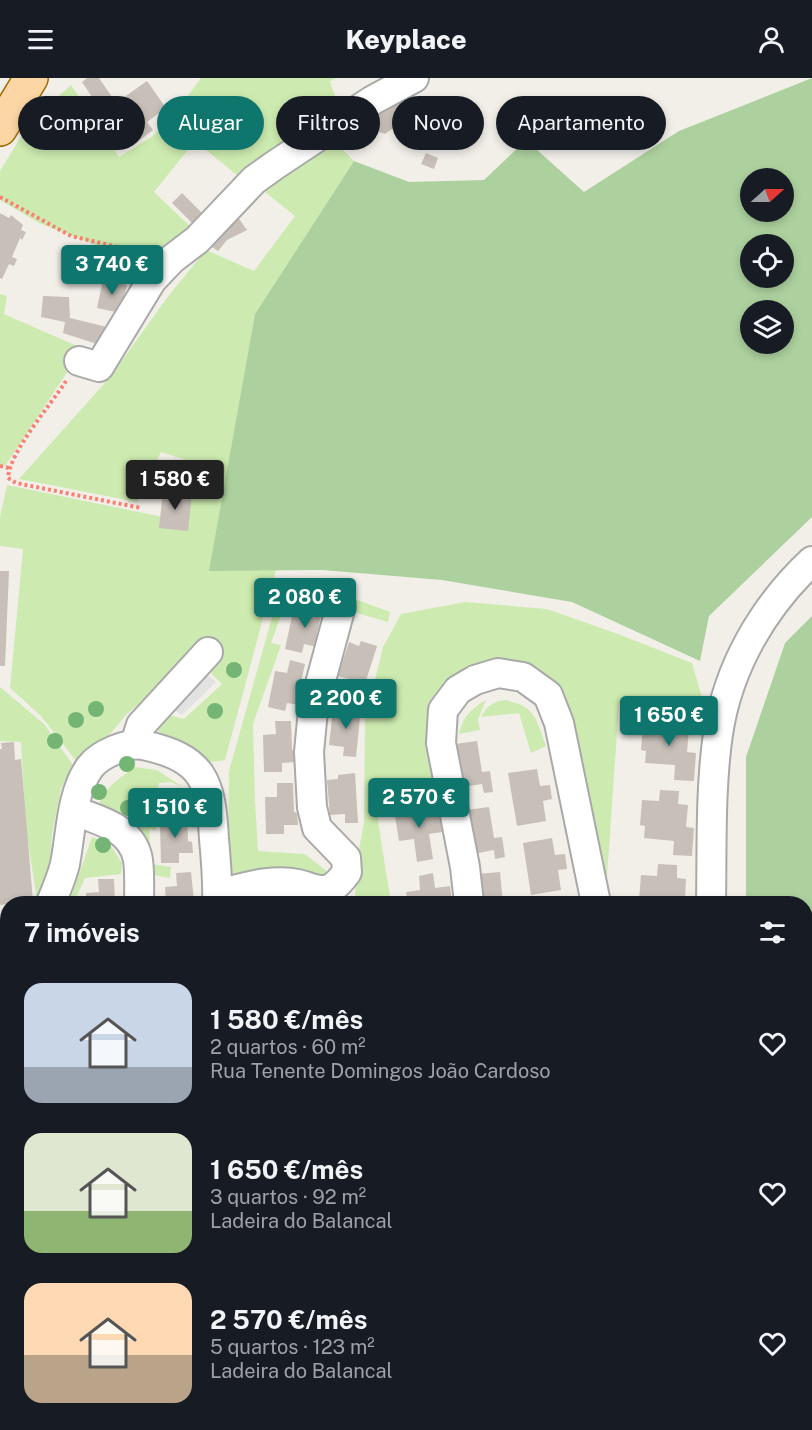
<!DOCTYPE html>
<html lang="pt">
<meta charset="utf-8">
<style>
:root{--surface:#171b24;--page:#242831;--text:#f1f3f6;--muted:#9ea1a6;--accent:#0f766e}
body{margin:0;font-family:"Public Sans",sans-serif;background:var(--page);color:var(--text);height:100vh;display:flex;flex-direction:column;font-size:22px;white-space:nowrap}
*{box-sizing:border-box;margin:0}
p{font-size:20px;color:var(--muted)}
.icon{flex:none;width:33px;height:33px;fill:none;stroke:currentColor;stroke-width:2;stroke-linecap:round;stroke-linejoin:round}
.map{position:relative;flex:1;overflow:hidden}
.sheet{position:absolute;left:0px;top:818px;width:813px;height:536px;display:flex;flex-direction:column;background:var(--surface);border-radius:24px 24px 0 0;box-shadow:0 3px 9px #0003}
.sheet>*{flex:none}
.hud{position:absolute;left:18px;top:18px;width:777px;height:54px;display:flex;gap:12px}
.needle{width:39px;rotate:69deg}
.tools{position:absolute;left:740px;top:90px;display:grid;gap:12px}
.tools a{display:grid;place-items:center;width:54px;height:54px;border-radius:50%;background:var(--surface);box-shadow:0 3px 9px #0003;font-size:30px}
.price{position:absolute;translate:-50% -51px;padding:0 14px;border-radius:6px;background:var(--accent);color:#fff;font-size:20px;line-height:39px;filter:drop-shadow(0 2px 3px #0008)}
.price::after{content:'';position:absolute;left:50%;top:36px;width:18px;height:14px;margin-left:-9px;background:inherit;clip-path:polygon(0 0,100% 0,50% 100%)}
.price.on{background:#222;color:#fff}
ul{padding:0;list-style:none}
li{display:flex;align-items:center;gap:18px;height:150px;padding:0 24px}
li span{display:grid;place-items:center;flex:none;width:168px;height:120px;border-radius:18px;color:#555}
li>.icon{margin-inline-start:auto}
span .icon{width:72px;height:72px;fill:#fffc;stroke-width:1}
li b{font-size:26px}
h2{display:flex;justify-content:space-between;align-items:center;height:72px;padding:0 24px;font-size:26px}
.tag{padding:0 21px;border-radius:27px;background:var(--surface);box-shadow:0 3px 9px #0003;font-size:21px;line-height:54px}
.tag.on{background:var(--accent);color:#fff}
header{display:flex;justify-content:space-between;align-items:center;height:78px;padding:0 24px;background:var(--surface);font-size:27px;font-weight:800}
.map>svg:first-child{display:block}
.grass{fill:#cdebb0}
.forest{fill:#add19e;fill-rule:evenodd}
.parking{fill:#e2e2e2}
.building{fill:#c7bfb8}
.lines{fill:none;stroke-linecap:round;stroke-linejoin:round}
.minor-casing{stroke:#a9a9a9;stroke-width:32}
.major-casing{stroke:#a06b00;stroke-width:36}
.path{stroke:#fa8072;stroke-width:4;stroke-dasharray:3 3;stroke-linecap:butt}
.minor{stroke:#fff;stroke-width:28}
.major{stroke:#fcd6a4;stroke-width:33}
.tree{fill:#74b475}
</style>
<header><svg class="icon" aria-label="menu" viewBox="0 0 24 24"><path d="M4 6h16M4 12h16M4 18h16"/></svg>Keyplace<svg class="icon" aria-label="person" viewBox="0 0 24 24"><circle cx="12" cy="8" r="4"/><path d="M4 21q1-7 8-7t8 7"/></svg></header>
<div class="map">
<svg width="812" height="1352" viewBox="0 0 812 1352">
<rect width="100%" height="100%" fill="#f2efe9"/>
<g class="grass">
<polygon points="201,0 336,0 330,4 337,23 238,98 195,63 154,114 191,149 151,175 96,167 39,145 0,122 0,93 30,44 71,7 119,79 153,58 179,30"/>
<polygon points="333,62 354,83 255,236 210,492 276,492 225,682 204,685 188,670 156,652 165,636 184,641 222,606 211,595 222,569 206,562 187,586 154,612 126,637 111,655 77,684 41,638 10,610 23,471 0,468 0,439 7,407 178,442 195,385 161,374 137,424 19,401 111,298 166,221 206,172 254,193 295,138 265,114"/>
<polygon points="0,216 7,218 4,236 77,268 68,293 5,388 0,387"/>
<polygon points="283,500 352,520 390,534 388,544 289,515 271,565 281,567 253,646 255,722 258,773 305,776 329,795 329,806 234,805 228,767 229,693"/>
<polygon points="465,524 547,531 618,556 692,585 705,630 619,626 606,813 562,613 518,583 471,588 441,619 430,651 432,707 379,713 378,743 391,825 360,825 355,818 356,801 343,771 359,771 364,745 365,642 383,569 401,536"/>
<polygon points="0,609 44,646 73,687 61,710 52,756 49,791 37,825 33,825 36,815 26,752 21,664 0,663"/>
<path d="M486,622L478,642L480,652L459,656C464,637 470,632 486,622Z"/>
<path d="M506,622C536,629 536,641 546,668L531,675L519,635L481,639C487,628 493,623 506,622Z"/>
<path d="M135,689L157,692L184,710L171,704L159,705L156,752L149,751L152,786L171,789L170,800L154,797L153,825L141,802L98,732C100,712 120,700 135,689Z"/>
<polygon points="92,759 109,765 122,785 121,796 85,800 76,820 77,825 69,825"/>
<polygon points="7,848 7,893 0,905 0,849"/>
<polygon points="7,1085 8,1085 7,1201 0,1201 0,1086"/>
<polygon points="0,1278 7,1278 8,1346 152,1346 154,1352 0,1352"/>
</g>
<g class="forest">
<path d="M812,0V439L709,538L700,583L572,524L442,502L322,492L209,493L255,236L354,83L409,104L484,102L526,62L584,114L679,53ZM750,100H783V134H750ZM750,166H783V200H750ZM750,232H783V266H750Z"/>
<polygon points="812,538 812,1352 154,1352 152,1346 806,1346 806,825 746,825 746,679 785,565"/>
</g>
<polygon class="parking" points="207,597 216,604 182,637 171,630"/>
<g class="building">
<polygon points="87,0 99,0 112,19 98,28 82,4"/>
<polygon points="147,3 166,30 147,44 153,52 132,68 106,32"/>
<polygon points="405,17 437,39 415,55 396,48 385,56 360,47"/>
<polygon points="592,24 616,34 608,55 583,45"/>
<polygon points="426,75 438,80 434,91 421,86"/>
<polygon points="182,115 206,139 196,149 172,125"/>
<polygon points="0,135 9,140 11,137 23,147 21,152 26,154 22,162 20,160 12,179 17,181 14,188 9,186 2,201 0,200"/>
<polygon points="237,138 247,152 227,162 218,173 209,167"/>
<polygon points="103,202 127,207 120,235 97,230"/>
<polygon points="43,218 69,219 70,240 115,251 100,267 63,255 65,244 41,239"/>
<polygon points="163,413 192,416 188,453 159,450"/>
<polygon points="0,493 9,493 5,588 0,588"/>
<polygon points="307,524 323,527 317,556 320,558 318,569 304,566 302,575 285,571 293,534 305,537"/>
<polygon points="361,563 377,568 362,615 350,611 352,602 338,598 349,564 359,568"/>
<polygon points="290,582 305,586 299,614 303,616 300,627 287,625 285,633 268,629 275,593 287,595"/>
<polygon points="345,628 361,630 356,679 343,678 344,669 329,667 333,632 344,633"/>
<polygon points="661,637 680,638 679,651 689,652 687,674 696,675 694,703 674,702 675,687 645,685 646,673 641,672 643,647 660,648"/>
<polygon points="275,643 291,643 292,672 296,673 296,684 282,685 282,694 264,694 263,657 276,656"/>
<polygon points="477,663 482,694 490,693 493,714 484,715 482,706 462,709 455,666"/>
<polygon points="14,664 15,682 21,681 33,823 0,827 0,671 2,671 1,665"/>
<polygon points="537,691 540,708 550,707 552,721 543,723 546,743 517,748 508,695"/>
<polygon points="355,695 358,745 345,745 345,736 330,737 327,702 338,701 338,697"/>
<polygon points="277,705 293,705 294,734 297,735 298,747 284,747 284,756 266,756 265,719 277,719"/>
<polygon points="660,712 679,713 678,726 688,727 686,749 694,750 692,778 673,777 674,763 644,760 645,748 640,747 642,722 659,723"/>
<polygon points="418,721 421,735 439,731 442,754 429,756 433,781 417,784 414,761 399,763 395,738 409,736 407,722"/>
<polygon points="489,729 494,760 502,759 505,779 495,781 494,772 473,776 466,732"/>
<polygon points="172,734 187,734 188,763 192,764 193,775 179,775 179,785 161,785 160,748 172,747"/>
<polygon points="552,760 555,777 565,776 567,791 558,792 561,812 531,817 523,765"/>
<polygon points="658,786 677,787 677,800 686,801 685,823 696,823 696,825 644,825 644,822 639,822 641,797 657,798"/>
<polygon points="191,794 194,823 198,825 166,825 165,809 177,808 176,795"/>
<polygon points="500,794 503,825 481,825 478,796"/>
<polygon points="433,795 435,810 450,808 452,825 408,825 406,814 420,812 419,798"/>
<polygon points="98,801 114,801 115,825 86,825 86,815 99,814"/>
<polygon points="4,986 8,986 8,1075 4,1075 0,1027 0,992 5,992"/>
<rect x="0" y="1219" width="8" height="42"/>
</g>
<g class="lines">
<g class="minor-casing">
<g id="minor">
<polyline points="79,283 99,289 152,202 172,181 197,162 254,102 275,87 373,22 414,0"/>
<polyline points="135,666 141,647 208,574"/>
<path d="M74,733C100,742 133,751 138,782C140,796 139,811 139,825"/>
<path d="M218,816C243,810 271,800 298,806C308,808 319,815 330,811C337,807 342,801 347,794L346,780L317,750L312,729L309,674L313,632L341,528"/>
<path d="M51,825C56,812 62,799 65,786C71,755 71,715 90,689C100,676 128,664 143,667C204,680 211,703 214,761C216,782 218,804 217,825"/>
<polyline points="469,825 465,789 441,665 443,632 458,612 475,602 498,595 523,599 548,617 559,645 596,825"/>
<path d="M711,825C712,770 710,711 718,656C728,589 763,529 812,483"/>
<polyline points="0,932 8,917"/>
</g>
</g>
<g class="major-casing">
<polyline id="major" points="0,51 31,0"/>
</g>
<g class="path">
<polyline points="0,119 71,158 144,175"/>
<path d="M66,303C50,328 10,373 8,400L16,405L141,430"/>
<polyline points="0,388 9,390"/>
<polyline points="596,1352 599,1346"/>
</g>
<use href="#minor" class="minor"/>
<use href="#major" class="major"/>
</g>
<g class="tree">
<circle cx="234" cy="592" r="8"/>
<circle cx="96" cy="631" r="8"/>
<circle cx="215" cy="633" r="8"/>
<circle cx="76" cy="642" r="8"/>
<circle cx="55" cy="663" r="8"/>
<circle cx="127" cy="686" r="8"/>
<circle cx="99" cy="714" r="8"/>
<circle cx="128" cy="730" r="8"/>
<circle cx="103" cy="767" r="8"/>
</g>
</svg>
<div class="tools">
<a><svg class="needle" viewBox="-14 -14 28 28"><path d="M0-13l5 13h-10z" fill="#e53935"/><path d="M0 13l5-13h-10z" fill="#9ea1a6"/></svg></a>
<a><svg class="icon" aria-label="locate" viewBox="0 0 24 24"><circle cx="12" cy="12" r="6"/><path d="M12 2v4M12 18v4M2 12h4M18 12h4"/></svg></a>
<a><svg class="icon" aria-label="layers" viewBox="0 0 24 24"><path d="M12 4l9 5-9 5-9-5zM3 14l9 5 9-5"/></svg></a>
</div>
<b class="price" style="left:112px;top:218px">3 740 €</b>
<b class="price on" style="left:175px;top:433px">1 580 €</b>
<b class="price" style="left:305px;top:551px">2 080 €</b>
<b class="price" style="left:346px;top:652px">2 200 €</b>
<b class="price" style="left:669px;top:669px">1 650 €</b>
<b class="price" style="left:419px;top:751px">2 570 €</b>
<b class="price" style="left:175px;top:761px">1 510 €</b>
<div class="hud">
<a class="tag">Comprar</a>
<a class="tag on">Alugar</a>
<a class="tag">Filtros</a>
<a class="tag">Novo</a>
<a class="tag">Apartamento</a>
</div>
<section class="sheet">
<h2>7 imóveis<svg class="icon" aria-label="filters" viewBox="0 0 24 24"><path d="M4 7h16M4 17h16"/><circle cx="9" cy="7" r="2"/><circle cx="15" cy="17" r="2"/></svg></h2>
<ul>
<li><span style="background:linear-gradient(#c9d6e8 70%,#9aa5b1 0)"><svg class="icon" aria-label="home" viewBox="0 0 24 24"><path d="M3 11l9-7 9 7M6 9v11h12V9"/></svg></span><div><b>1 580 €/mês</b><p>2 quartos · 60 m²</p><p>Rua Tenente Domingos João Cardoso</p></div><svg class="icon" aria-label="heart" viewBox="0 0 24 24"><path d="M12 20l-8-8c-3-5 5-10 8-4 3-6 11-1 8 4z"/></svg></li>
<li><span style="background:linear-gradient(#dfe7d0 65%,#8fb573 0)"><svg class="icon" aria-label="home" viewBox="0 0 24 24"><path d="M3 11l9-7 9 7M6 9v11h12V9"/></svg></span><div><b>1 650 €/mês</b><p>3 quartos · 92 m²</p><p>Ladeira do Balancal</p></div><svg class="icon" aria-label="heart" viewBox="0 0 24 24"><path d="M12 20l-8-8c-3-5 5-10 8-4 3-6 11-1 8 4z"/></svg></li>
<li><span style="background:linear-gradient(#ffd9b3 60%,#b9a48a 0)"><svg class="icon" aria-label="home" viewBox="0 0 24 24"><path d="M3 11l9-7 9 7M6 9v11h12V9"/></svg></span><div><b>2 570 €/mês</b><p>5 quartos · 123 m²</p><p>Ladeira do Balancal</p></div><svg class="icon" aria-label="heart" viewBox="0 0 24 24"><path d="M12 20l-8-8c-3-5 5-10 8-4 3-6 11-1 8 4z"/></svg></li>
</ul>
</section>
</div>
